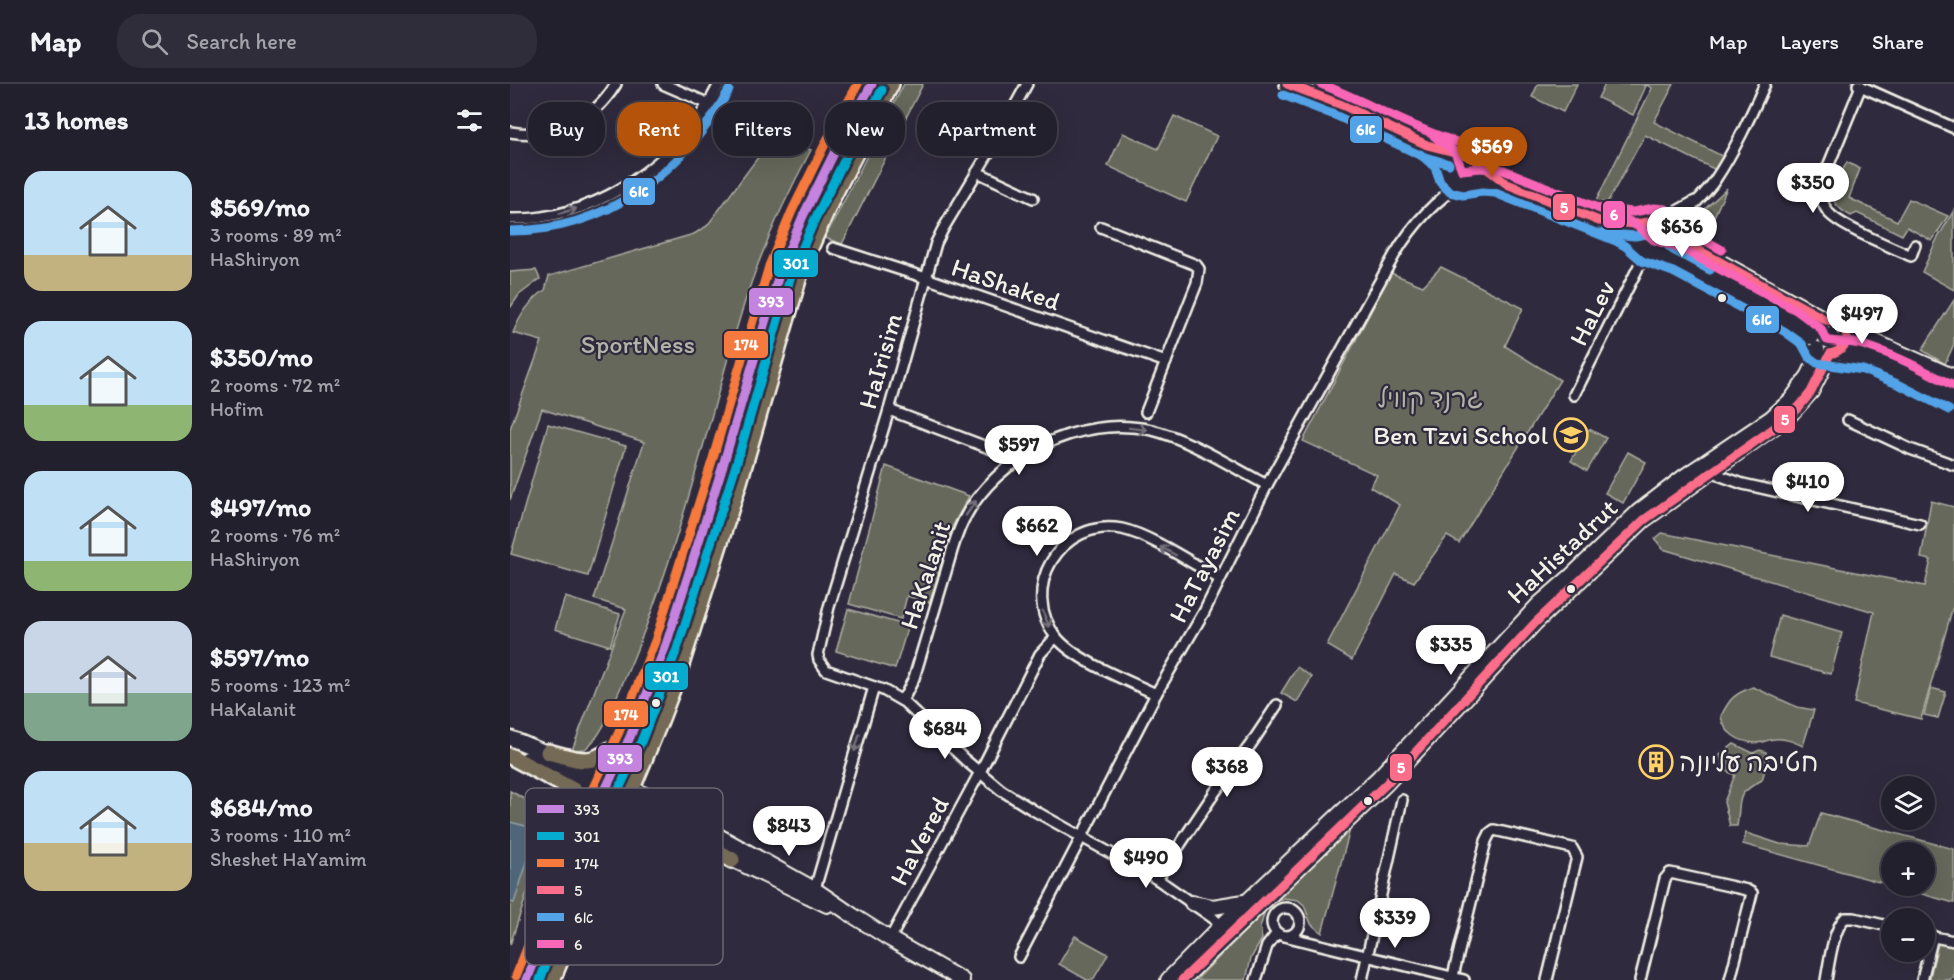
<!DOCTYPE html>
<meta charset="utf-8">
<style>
:root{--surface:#23202e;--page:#2f2d3a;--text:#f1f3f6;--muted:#a3a3aa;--line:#403e4a;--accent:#b45309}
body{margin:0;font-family:Itim,"Playpen Sans Hebrew",sans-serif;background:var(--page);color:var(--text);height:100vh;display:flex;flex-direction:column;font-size:22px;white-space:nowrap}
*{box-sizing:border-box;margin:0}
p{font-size:20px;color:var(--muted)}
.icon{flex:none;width:33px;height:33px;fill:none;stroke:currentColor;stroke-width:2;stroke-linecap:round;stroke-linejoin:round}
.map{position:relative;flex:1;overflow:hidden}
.panel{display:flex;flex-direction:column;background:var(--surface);width:510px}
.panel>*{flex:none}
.hud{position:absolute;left:18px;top:18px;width:570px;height:54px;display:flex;gap:12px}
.tools{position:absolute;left:1371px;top:692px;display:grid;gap:12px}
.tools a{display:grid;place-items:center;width:54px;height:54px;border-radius:50%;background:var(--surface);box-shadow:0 6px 24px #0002,0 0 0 2px var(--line);font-size:30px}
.price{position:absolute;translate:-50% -51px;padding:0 14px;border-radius:21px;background:#fff;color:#222;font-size:20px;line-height:39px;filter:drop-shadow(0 2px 3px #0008)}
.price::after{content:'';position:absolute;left:50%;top:36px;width:18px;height:14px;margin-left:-9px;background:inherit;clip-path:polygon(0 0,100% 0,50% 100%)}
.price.selected{background:var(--accent);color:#fff}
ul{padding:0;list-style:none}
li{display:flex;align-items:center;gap:18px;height:150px;padding:0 24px}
li span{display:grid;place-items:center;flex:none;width:168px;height:120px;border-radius:18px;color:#555}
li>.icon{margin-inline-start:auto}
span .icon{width:72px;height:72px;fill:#fffc;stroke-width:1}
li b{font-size:26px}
h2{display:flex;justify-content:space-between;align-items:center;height:72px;padding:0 24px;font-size:26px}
.pill{padding:0 21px;border-radius:24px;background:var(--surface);box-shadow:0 6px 24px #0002,0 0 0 2px var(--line);font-size:21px;line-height:54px}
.pill.selected{background:var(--accent);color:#fff}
header{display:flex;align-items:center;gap:36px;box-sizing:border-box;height:84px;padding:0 30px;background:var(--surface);border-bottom:2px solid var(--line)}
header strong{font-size:28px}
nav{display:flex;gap:33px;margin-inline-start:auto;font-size:21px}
.search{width:420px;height:54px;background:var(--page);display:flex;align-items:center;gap:15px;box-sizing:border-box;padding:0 21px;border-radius:24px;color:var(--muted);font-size:22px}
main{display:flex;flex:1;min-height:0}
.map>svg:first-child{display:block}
.green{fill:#65685a;stroke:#acaca1;stroke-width:1.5;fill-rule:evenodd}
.water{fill:#4f667a;stroke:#919ea6;stroke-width:1.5}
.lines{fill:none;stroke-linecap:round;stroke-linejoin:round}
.street-casing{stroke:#f4f1e8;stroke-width:14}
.secondary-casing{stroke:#f4f1e8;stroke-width:18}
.primary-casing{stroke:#f4f1e8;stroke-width:20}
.street{stroke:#2f2a3d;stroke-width:9}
.secondary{stroke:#2f2a3d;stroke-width:14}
.primary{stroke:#756a55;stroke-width:15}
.bus-1-casing{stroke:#2f2a3d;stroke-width:14}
.bus-2-casing{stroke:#2f2a3d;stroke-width:14}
.bus-3-casing{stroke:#2f2a3d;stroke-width:14}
.bus-4-casing{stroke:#2f2a3d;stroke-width:14}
.bus-5-casing{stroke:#2f2a3d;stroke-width:14}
.bus-6-casing{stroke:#2f2a3d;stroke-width:14}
.bus-1{stroke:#c483df;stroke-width:9}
.bus-2{stroke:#06acd0;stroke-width:9}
.bus-3{stroke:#f6793e;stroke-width:9}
.bus-4{stroke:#fb6d88;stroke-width:9}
.bus-5{stroke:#53a3e8;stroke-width:9}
.bus-6{stroke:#fa66b7;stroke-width:9}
.oneway{stroke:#747079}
.bus-dot{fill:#f4f1e8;stroke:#2f2a3d;stroke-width:2}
.labels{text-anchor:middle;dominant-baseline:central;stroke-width:4.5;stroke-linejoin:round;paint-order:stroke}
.street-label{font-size:26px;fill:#f4f1e8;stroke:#2f2a3d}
.park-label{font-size:26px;fill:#b4b3a8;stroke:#2f2a3d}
.poi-label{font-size:26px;fill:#f4f1e8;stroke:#2f2a3d;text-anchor:end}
.key{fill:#2f2a3d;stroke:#6a6670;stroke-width:1.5}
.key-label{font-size:16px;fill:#f4f1e8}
.line-badge{stroke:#2f2a3d;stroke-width:2}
.badge-label{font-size:16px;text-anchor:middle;font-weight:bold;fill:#fff}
</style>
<header>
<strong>Map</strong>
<div class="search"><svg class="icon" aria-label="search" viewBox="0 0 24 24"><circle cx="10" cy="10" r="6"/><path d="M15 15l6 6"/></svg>Search here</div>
<nav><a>Map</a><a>Layers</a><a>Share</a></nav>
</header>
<main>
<section class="panel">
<h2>13 homes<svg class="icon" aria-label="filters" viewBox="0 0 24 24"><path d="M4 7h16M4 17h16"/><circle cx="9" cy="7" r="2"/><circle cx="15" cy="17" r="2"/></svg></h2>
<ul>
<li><span style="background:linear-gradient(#bfe0f5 70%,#c2b280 0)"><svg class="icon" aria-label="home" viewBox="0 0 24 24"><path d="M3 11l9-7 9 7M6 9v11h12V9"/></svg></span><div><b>$569/mo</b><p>3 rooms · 89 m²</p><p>HaShiryon</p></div></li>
<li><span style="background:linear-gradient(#bfe0f5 70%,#8fb573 0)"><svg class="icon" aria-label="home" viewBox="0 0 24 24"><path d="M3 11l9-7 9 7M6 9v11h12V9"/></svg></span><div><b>$350/mo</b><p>2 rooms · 72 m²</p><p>Hofim</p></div></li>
<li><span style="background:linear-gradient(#bfe0f5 75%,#8fb573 0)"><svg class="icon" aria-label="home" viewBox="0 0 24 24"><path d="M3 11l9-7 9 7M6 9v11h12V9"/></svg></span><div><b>$497/mo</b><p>2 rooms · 76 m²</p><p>HaShiryon</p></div></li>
<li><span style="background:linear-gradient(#c9d6e8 60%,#7fa58c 0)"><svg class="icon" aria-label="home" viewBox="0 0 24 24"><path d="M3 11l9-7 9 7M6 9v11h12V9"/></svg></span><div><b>$597/mo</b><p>5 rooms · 123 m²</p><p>HaKalanit</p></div></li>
<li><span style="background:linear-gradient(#bfe0f5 60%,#c2b280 0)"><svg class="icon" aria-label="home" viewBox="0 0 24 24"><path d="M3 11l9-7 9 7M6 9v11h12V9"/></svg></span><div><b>$684/mo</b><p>3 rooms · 110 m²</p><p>Sheshet HaYamim</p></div></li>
</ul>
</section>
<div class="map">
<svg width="1444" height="896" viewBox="0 0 1444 896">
<rect width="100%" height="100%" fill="#2f2a3d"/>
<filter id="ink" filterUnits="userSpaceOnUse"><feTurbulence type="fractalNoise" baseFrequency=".0167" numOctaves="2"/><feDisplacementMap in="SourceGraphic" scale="12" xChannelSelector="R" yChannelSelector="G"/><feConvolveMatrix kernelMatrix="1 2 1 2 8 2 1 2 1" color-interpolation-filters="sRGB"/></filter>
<g filter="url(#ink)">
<g class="green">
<polygon points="394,0 413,0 332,160 315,154"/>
<polygon points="1028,0 1067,0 1053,28 1022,13"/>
<polygon points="1095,0 1131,0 1136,2 1123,31 1088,14"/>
<polygon points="1135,0 1164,0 1144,38 1214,73 1206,86 1135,51 1097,119 1086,117 1142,4"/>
<polygon points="664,32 707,52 676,118 598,82 613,49 648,65"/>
<path d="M266,49L301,66C273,118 248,173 231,230C193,355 165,483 111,603C101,624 94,650 75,665L62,666L116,525L84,515L134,358L32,325L0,416V345L32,257L3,249C10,231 19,217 35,206L39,192L184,150L197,142Z"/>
<path d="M1337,78L1350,85L1339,114L1387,137L1399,115L1438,132L1422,157L1397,143L1392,151L1347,129L1341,132C1311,116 1324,103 1337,78Z"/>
<path d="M1217,104L1193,157L1181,147C1186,129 1205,117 1217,104Z"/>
<polygon points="1444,126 1444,206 1412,188 1426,157"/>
<polygon points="931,183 1013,224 995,262 1050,296 949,459 937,452 904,498 886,490 842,576 817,561 890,421 860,403 867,391 793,357 881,189 913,202"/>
<polygon points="26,186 30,195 9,211 0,224 0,188"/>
<polygon points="1444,216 1444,260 1435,280 1412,266"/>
<polygon points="38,340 116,362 78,492 1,470"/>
<polygon points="1079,345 1096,354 1077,387 1061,377"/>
<polygon points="1118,368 1136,378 1113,419 1095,409"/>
<polygon points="376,382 459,412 442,443 420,519 397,512 391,535 339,520"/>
<polygon points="1421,417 1444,423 1444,519 1411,635 1344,619 1364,528 1153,465 1145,455 1152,449 1415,502 1421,476 1411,474"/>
<polygon points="55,513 110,530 100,562 45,545"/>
<polygon points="338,525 398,542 385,585 326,567"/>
<polygon points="1270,531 1332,549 1321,590 1259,573"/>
<polygon points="787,583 802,593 787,618 771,609"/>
<path d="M1243,603L1287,623L1304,626L1293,662C1284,658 1275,654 1265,655C1259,655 1252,659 1246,659C1228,658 1214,649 1211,632C1220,614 1224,610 1243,603Z"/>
<polygon points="1421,604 1436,608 1428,634 1414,631"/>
<path d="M1224,660L1243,669L1250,666L1256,668L1258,676L1252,696C1223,712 1232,714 1227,742H1220L1214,718L1225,691L1214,686L1210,671Z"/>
<polygon points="0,707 43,730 0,861"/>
<path d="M1311,729L1444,765V819L1233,760L1236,749L1270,760L1299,762ZM1382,768H1414V801H1382Z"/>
<polygon points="842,738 812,849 801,840 794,821 788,816 774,814 760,820"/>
<polygon points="755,827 750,844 752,855 741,874 736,896 686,896"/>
<polygon points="565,852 598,870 583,896 577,896 549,880"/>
<polygon points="1428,860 1444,863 1444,894 1438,896 1422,896 1420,893"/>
</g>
<polygon class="water" points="0,738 24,744 27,747 4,819 0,818"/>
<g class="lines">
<g class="street-casing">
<g id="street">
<polyline points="153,0 199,20"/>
<polyline points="517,0 485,58 433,145 426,159 379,326 319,523 308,571 309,576 316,586 373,606 394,618 455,676 491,706 523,726 647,795 703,834 713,844"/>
<polyline points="1348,1 1444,44"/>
<path d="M1351,2L1310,102C1310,112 1312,120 1318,128C1330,143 1382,163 1401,172L1405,161"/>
<path d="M0,48C45,55 82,39 106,0"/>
<polyline points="467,88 523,114"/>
<path d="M0,135C11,135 22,135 32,133C107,122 176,67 209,0"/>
<polyline points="1149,135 1160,131 1185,117"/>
<polyline points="591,143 686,181 689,185 687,199 636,328"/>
<path d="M1164,148C1172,129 1193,114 1205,96C1225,66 1240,33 1255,0"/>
<polyline points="323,164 416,194 656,278"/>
<polyline points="1064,311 1137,166"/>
<polyline points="379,326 487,367 493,371 502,381"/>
<polyline points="1338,336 1400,365 1444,381"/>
<polyline points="1202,380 1211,392 1233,400 1410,440"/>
<path d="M646,610C619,597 566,577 547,554C507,506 551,433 612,445C640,451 683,480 710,495"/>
<path d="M391,616L396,610L404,594C414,561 424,527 434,494C440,475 444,455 453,437C486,372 569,330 642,346C679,355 722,383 757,401"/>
<polyline points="647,795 705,708 741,660 767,621"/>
<polyline points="304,808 364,603"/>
<circle cx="776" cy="838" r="14"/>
<polyline points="1414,851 1444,857"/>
<polyline points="774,852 954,896"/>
<polyline points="380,855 470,688 530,570 546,553"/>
<path d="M509,873L646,610L694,528L757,401L885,170C902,142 925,116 953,99"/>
<polyline points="746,896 757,862 767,849"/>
<polyline points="852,896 892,716"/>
<polyline points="942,896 976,757 980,749 984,746 1062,764 1067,773 1037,896"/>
<polyline points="1130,896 1155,795 1160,789 1237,806 1242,809 1220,896"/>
<path d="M1316,896C1319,880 1323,845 1335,834H1344L1382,843"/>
<polyline points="1412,896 1423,852"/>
</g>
</g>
<g class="secondary-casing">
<g id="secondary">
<polyline points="777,0 832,21 917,61 960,72 967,79 991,96"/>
<path d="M950,70C938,76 934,95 950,99C955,100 959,97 964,97C972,96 980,96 988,97L1111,146L1122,152L1138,167L1168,177L1280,237L1302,253"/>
<path d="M1103,139C1112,140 1122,141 1132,139C1138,138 1144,135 1151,136C1171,141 1167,166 1148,169"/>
<polyline points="1164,151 1170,156 1316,236"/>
<polyline points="1334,244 1444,293"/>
<polyline points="1328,268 1359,275 1444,315"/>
<polyline points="0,654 122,704 304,805 342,831 380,855 452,896"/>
<polyline points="17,675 117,716 158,739"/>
<polyline points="213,771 317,821"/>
<polyline points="682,819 703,823 734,818"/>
<polyline points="658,896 711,842 869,693 1029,520 1060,493 1128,428 1175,392 1261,334 1281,316 1299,291 1305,278 1307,265"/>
<polyline points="672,896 876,700 1025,539 1134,436 1278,333 1301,308 1320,270"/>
</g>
</g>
<g class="primary-casing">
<g id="primary">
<path d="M38,668C82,680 80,681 117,654"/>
<path d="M0,672L65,707C76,720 74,731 71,747"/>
<path d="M107,762C111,753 116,740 127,736C144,730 205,767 222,776"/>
<polyline points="17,896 75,749 120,653 156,561 214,378 270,187 293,132 328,61 362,0"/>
<polyline points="42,896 150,637 168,590 229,398 292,182 322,114 381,0"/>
</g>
</g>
<use href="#street" class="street"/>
<use href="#secondary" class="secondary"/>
<use href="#primary" class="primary"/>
<g class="bus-1-casing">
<polyline id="bus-1" points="17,896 75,749 120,653 156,561 214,378 270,187 293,132 328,61 362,0"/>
</g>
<g class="bus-2-casing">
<polyline id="bus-2" points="30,896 86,754 131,658 167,565 226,381 281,191 304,137 339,67 372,6"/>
</g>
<g class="bus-3-casing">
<polyline id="bus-3" points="6,892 64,745 109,648 145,557 203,374 259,182 282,127 317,56 348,0"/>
</g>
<g class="bus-4-casing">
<path id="bus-4" d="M672,896L876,700L1025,539L1134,436L1267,342L1289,323L1301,308L1320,270C1345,264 1341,238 1316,236L1170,156C1162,150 1160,142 1152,136L1125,140L1089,137L997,100L960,72L917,61L832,21L777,0"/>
</g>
<g class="bus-5-casing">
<g id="bus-5">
<polyline points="773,11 827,32 912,72 939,80"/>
<polyline points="910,70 925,83 930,98 940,108 953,111 972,108 985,109 1106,157 1115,162 1132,177 1163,188 1274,247 1292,260 1299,273 1307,279 1353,286 1390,301 1439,326"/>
<path d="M0,147C97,147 173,88 219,6"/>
<polyline points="1089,149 1125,152 1148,148 1155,159 1163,166 1200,186"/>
</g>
</g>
<g class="bus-6-casing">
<g id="bus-6">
<path d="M811,0C857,18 899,43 947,58"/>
<path d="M924,52L945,68L952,86L970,84L991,85L1115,135L1129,143L1144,156L1174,166L1286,226L1310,244L1317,256C1328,259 1339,257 1349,260C1383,269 1413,286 1444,302"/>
<polyline points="1091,125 1124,128 1144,124 1156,125 1169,134 1177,146 1212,166"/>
</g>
</g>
<use href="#bus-1" class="bus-1"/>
<use href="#bus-2" class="bus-2"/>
<use href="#bus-3" class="bus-3"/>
<use href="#bus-4" class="bus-4"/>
<use href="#bus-5" class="bus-5"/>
<use href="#bus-6" class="bus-6"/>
</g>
<defs><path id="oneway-shaft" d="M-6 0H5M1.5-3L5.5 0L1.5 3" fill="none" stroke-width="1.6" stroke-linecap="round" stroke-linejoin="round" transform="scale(1.5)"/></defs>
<g class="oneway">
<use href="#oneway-shaft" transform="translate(58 127) rotate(-16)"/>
<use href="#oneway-shaft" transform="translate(628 345) rotate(7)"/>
<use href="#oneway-shaft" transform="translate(461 424) rotate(-56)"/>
<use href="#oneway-shaft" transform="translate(658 467) rotate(-152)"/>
<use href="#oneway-shaft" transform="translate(536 535) rotate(67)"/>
<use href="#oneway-shaft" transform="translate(347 659) rotate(107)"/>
</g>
</g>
<defs>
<g id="school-ring" transform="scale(1.725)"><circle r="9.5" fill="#2f2a3d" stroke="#ffd166" stroke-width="1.5"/><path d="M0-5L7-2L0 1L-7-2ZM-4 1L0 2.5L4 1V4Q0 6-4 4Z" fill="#ffd166"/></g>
<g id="building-ring" transform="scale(1.725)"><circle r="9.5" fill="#2f2a3d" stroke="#ffd166" stroke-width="1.5"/><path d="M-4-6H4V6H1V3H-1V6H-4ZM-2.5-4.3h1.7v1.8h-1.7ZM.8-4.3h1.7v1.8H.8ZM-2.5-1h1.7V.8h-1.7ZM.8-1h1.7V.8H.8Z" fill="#ffd166"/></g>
</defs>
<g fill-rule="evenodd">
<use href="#school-ring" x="1061" y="351"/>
<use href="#building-ring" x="1146" y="678"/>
</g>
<g class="bus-dot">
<circle cx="1212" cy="214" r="5"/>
<circle cx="1061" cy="505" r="5"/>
<circle cx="146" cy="619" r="5"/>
<circle cx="858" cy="717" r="5"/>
</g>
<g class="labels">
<g class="street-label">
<text transform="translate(496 200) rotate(19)">HaShaked</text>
<text transform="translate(1082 229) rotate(-63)">HaLev</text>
<text transform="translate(370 277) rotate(-74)">HaIrisim</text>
<text transform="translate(1052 467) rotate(-43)">HaHistadrut</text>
<text transform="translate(694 481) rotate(-63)">HaTayasim</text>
<text transform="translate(415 491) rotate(-72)">HaKalanit</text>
<text transform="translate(409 757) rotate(-62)">HaVered</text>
</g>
<g class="park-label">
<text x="128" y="260">SportNess</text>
<text x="920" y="314">גרנד קוויל</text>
</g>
<g class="poi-label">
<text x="1038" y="351">Ben Tzvi School</text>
<text x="1169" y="678" text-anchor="start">חטיבה עליונה</text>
</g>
</g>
<rect x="15" y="704" width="198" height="177" rx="9" class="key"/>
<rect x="27" y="721" width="27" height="8" fill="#c483df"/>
<rect x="27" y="748" width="27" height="8" fill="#06acd0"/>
<rect x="27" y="775" width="27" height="8" fill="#f6793e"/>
<rect x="27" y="802" width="27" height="8" fill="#fb6d88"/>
<rect x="27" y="829" width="27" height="8" fill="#53a3e8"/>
<rect x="27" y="856" width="27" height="8" fill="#fa66b7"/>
<g class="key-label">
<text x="64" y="731">393</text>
<text x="64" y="758">301</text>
<text x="64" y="785">174</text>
<text x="64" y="812">5</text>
<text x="64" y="839">6א</text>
<text x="64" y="866">6</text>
</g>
<g class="line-badge">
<rect x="839" y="31" width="34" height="29" rx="6" fill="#53a3e8"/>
<rect x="112" y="93" width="34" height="29" rx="6" fill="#53a3e8"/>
<rect x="1042" y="109" width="24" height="28" rx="6" fill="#fb6d88"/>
<rect x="1092" y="116" width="24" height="29" rx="6" fill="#fa66b7"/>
<rect x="263" y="165" width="46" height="29" rx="6" fill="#06acd0"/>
<rect x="238" y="203" width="46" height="29" rx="6" fill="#c483df"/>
<rect x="1235" y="221" width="35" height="29" rx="6" fill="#53a3e8"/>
<rect x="213" y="246" width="46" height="29" rx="6" fill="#f6793e"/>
<rect x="1263" y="321" width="23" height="29" rx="6" fill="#fb6d88"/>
<rect x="134" y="578" width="45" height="29" rx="6" fill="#06acd0"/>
<rect x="93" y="616" width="46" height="28" rx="6" fill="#f6793e"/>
<rect x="87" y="660" width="46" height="29" rx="6" fill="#c483df"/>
<rect x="879" y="669" width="24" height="29" rx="6" fill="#fb6d88"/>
</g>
<g class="badge-label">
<text x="856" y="51">6א</text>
<text x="129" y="113">6א</text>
<text x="1054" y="129">5</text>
<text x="1104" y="136">6</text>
<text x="286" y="185">301</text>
<text x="261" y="223">393</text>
<text x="1252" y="241">6א</text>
<text x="236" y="266">174</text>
<text x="1275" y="341">5</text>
<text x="156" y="598">301</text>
<text x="116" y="636">174</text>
<text x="110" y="680">393</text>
<text x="891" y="689">5</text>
</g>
</svg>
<div class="tools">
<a><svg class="icon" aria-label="layers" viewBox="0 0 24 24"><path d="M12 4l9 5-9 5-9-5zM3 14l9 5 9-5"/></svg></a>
<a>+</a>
<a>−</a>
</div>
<b class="price selected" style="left:982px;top:94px">$569</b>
<b class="price" style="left:1303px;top:130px">$350</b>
<b class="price" style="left:1172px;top:174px">$636</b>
<b class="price" style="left:1352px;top:261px">$497</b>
<b class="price" style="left:509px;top:392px">$597</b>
<b class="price" style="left:1298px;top:429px">$410</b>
<b class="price" style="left:527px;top:473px">$662</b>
<b class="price" style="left:941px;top:592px">$335</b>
<b class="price" style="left:435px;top:676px">$684</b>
<b class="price" style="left:717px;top:714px">$368</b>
<b class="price" style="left:279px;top:773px">$843</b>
<b class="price" style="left:636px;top:805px">$490</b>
<b class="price" style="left:885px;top:865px">$339</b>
<div class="hud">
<a class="pill">Buy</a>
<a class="pill selected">Rent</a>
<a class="pill">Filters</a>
<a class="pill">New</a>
<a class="pill">Apartment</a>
</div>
</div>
</main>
